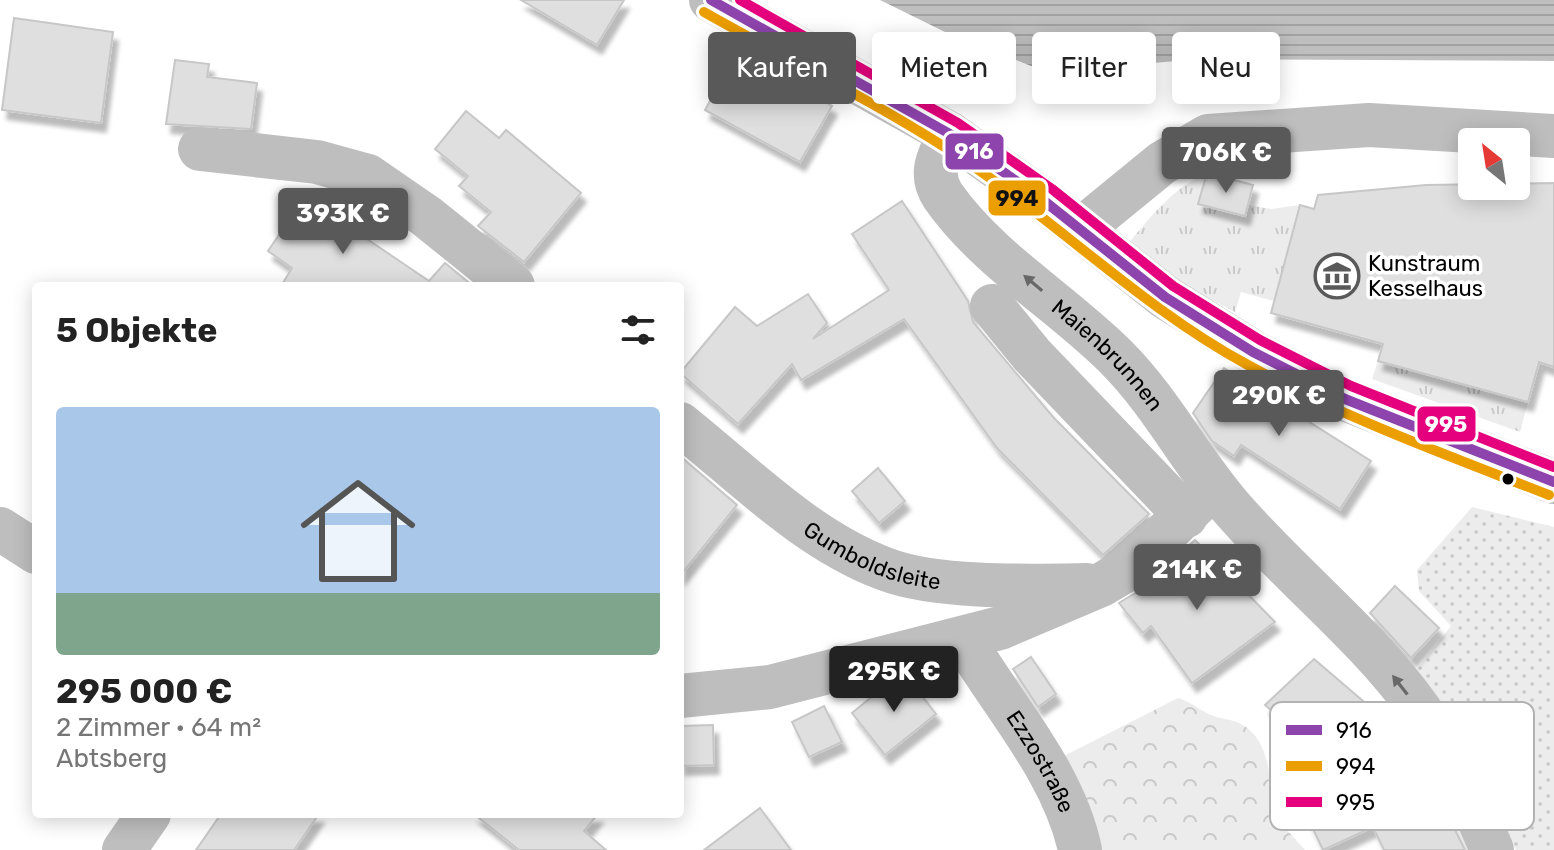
<!DOCTYPE html>
<html lang="de">
<meta charset="utf-8">
<style>
:root{--surface:#fff;--page:#f6f6f6;--text:#222;--muted:#767676;--accent:#595959}
body{margin:0;font-family:Rubik,sans-serif;background:var(--page);color:var(--text);height:100vh;display:flex;flex-direction:column;font-size:30px;white-space:nowrap}
*{box-sizing:border-box;margin:0}
p{font-size:26px;color:var(--muted)}
.icon{flex:none;width:44px;height:44px;fill:none;stroke:currentColor;stroke-width:2;stroke-linecap:round;stroke-linejoin:round}
.map{position:relative;flex:1;overflow:hidden}
.side{position:absolute;left:32px;top:282px;width:652px;height:536px;display:flex;flex-direction:column;background:var(--surface);border-radius:8px;box-shadow:0 4px 20px #0003}
.side>*{flex:none}
.top-card{position:absolute;left:708px;top:32px;width:726px;height:72px;display:flex;gap:16px}
.needle{width:52px;rotate:330deg}
.tools{position:absolute;left:1458px;top:128px;display:grid;gap:16px}
.tools a{display:grid;place-items:center;width:72px;height:72px;border-radius:8px;background:var(--surface);box-shadow:0 4px 20px #0003;font-size:40px}
.price{position:absolute;translate:-50% -68px;padding:0 18px;border-radius:8px;background:var(--accent);color:#fff;font-size:26px;line-height:52px;filter:drop-shadow(0 2px 4px #0008)}
.price::after{content:'';position:absolute;left:50%;top:48px;width:24px;height:18px;margin-left:-12px;background:inherit;clip-path:polygon(0 0,100% 0,50% 100%)}
.price.active{background:#222;color:#fff}
ul{padding:0;list-style:none}
li{display:grid;align-content:center;gap:16px;height:424px;padding:0 24px}
li span{display:grid;place-items:center;height:248px;border-radius:8px;color:#555}
li>.icon{margin-inline-start:auto}
span .icon{width:144px;height:144px;fill:#fffc;stroke-width:1}
li b{font-size:34px}
h2{display:flex;justify-content:space-between;align-items:center;height:96px;padding:0 24px;font-size:34px}
.pill{padding:0 28px;border-radius:8px;background:var(--surface);box-shadow:0 4px 20px #0003;font-size:28px;line-height:72px}
.pill.active{background:var(--accent);color:#fff}
.map>svg:first-child{display:block}
.grass{fill:url(#grass-tufts)}
.forest{fill:url(#forest-crowns)}
.park{fill:url(#park-dots)}
.water{fill:url(#water-rules)}
.building{fill:#dfdfdf;stroke:#c7c7c7;stroke-width:2;filter:url(#shadow)}
.lines{fill:none;stroke-linecap:round;stroke-linejoin:round}
.minor{stroke:#bebebe;stroke-width:44}
.bus-1-casing{stroke:#fff;stroke-width:16}
.bus-2-casing{stroke:#fff;stroke-width:16}
.bus-3-casing{stroke:#fff;stroke-width:16}
.bus-1{stroke:#8e44ad;stroke-width:10}
.bus-2{stroke:#eb9e00;stroke-width:10}
.bus-3{stroke:#e5007d;stroke-width:10}
.oneway{fill:#686868}
.bus-dot{fill:#000;stroke:#fff;stroke-width:3}
.labels{text-anchor:middle;dominant-baseline:central;stroke-width:7;stroke-linejoin:round;paint-order:stroke}
.poi-label{font-size:22px;fill:#000;stroke:#fff;text-anchor:start}
.street-label{font-size:22px;fill:#000;stroke:#fff}
.key{fill:#fff;stroke:#b2b2b2;stroke-width:2}
.key-label{font-size:22px;fill:#000}
.line-badge{stroke:#fff;stroke-width:3}
.badge-label{font-size:22px;text-anchor:middle;font-weight:bold;fill:#fff}
.pale-badge-label{font-size:22px;text-anchor:middle;font-weight:bold;fill:#111}
</style>
<div class="map">
<svg width="1554" height="850" viewBox="0 0 1554 850">
<defs>
<pattern id="grass-tufts" width="24" height="20" patternUnits="userSpaceOnUse" patternTransform="scale(2)"><rect width="24" height="20" fill="#ececec"/><path d="M3 7l-1-3M5 7V3M7 7l1-3M15 17l-1-3M17 17v-4M19 17l1-3" fill="none" stroke="#c9c9c9"/></pattern>
<pattern id="forest-crowns" width="20" height="18" patternUnits="userSpaceOnUse" patternTransform="scale(2)"><rect width="20" height="18" fill="#ececec"/><path d="M2 6a3 3 0 1 1 6 0M12 15a3 3 0 1 1 6 0" fill="none" stroke="#c9c9c9"/></pattern>
<pattern id="park-dots" width="8" height="8" patternUnits="userSpaceOnUse" patternTransform="scale(2)"><rect width="8" height="8" fill="#ececec"/><path d="M2 2h.1M6 6h.1" fill="none" stroke="#c9c9c9" stroke-width="1.8" stroke-linecap="round"/></pattern>
<pattern id="water-rules" width="6" height="5" patternUnits="userSpaceOnUse" patternTransform="scale(2)"><rect width="6" height="5" fill="#bfbfbf"/><path d="M0 2.5h6" fill="none" stroke="#a2a2a2"/></pattern>
<filter id="shadow"><feDropShadow dx="5" dy="9" stdDeviation="2" flood-color="#0004"/></filter>
</defs>
<rect width="100%" height="100%" fill="#fff"/>
<g class="grass">
<path d="M1207,173L1199,204L1244,216L1247,205L1271,209L1300,205L1274,301L1241,292L1235,312L1190,289L1129,243C1152,215 1173,188 1207,173Z"/>
<polygon points="1378,361 1528,402 1520,432 1372,379"/>
</g>
<path class="forest" d="M1178,698C1192,702 1199,710 1211,715C1220,719 1232,719 1241,724C1272,741 1268,781 1276,809C1281,827 1294,837 1305,850H1091L1060,758Z"/>
<polygon class="park" points="1472,507 1554,527 1554,850 1516,850 1415,672 1451,626 1419,591 1417,570"/>
<polygon class="water" points="880,0 1554,0 1554,61 1198,59 1120,66 1031,66 945,32"/>
<g class="building">
<polygon points="521,0 624,0 597,45"/>
<polygon points="14,18 113,32 101,123 2,110"/>
<polygon points="736,53 832,106 800,162 705,110"/>
<polygon points="175,60 209,64 207,77 257,83 251,129 166,124"/>
<polygon points="466,111 499,138 506,130 581,193 524,262 478,226 491,212 459,186 468,176 435,149"/>
<polygon points="1207,173 1253,185 1245,216 1198,204"/>
<polygon points="1554,183 1554,367 1539,362 1528,402 1378,361 1383,344 1271,313 1300,205 1314,209 1318,195 1426,185"/>
<polygon points="305,197 429,281 445,263 473,286 281,286 292,268 268,251"/>
<polygon points="902,201 968,301 973,322 1054,418 1149,514 1103,555 997,448 904,319 801,380 792,364 738,424 680,373 735,307 757,326 808,294 827,323 813,339 889,290 852,234"/>
<polygon points="1224,368 1371,461 1340,509 1241,445 1234,456 1212,441 1193,413"/>
<polygon points="680,456 737,505 680,576"/>
<polygon points="878,468 905,501 879,523 852,491"/>
<polygon points="1195,540 1275,622 1192,683 1151,626 1143,633 1119,603 1145,587"/>
<polygon points="1395,586 1439,628 1411,658 1370,613"/>
<polygon points="1031,657 1056,694 1038,707 1013,669"/>
<polygon points="1314,659 1412,743 1465,850 1384,850 1373,827 1323,850 1302,806 1355,781 1265,705"/>
<polygon points="908,678 936,714 885,755 852,713 890,682"/>
<polygon points="824,706 842,742 809,757 792,722"/>
<polygon points="713,725 714,765 680,766 680,726"/>
<polygon points="760,808 791,850 704,850"/>
<polygon points="221,814 319,814 294,850 196,850"/>
<polygon points="474,814 598,814 584,831 606,850 519,850"/>
</g>
<g class="lines">
<g class="minor">
<polyline points="711,0 950,134 1043,200 1165,297 1253,352 1345,399 1554,482"/>
<path id="s1" d="M950,134C939,155 928,174 943,196C988,260 1061,302 1116,357C1161,402 1189,458 1230,506C1290,576 1366,634 1420,710C1451,753 1471,802 1492,850"/>
<polyline points="200,149 317,162 368,176 426,216 513,286"/>
<polyline points="1080,230 1162,163 1208,136 1369,125 1554,136"/>
<polyline points="992,306 1032,355 1186,516"/>
<path id="s2" d="M680,424C744,475 807,540 885,569C937,589 1031,586 1087,585"/>
<polyline points="0,529 36,552"/>
<path id="s3" d="M964,640C1004,707 1064,773 1080,850"/>
<polyline points="680,696 770,687 1000,628 1101,585 1128,569 1214,487"/>
<polyline points="124,850 149,814"/>
</g>
<g class="bus-1-casing">
<polyline id="bus-1" points="711,0 950,134 1043,200 1165,297 1253,352 1345,399 1554,482"/>
</g>
<g class="bus-2-casing">
<path id="bus-2" d="M704,12C783,57 866,97 943,146C1049,213 1137,305 1248,365C1344,418 1447,455 1549,495"/>
</g>
<g class="bus-3-casing">
<polyline id="bus-3" points="740,0 958,123 1052,189 1173,286 1260,340 1351,386 1554,467"/>
</g>
<use href="#bus-1" class="bus-1"/>
<use href="#bus-2" class="bus-2"/>
<use href="#bus-3" class="bus-3"/>
</g>
<defs><path id="oneway-solid" d="M-6-.8H1V-3.2L6.5 0L1 3.2V.8H-6Z" transform="scale(2)"/></defs>
<g class="oneway">
<use href="#oneway-solid" transform="translate(1033 283) rotate(-140)"/>
<use href="#oneway-solid" transform="translate(1400 685) rotate(-128)"/>
</g>
<defs>
<g id="museum-ring" transform="scale(2.3)"><circle r="9.5" fill="#fff" stroke="#595959" stroke-width="1.5"/><path d="M0-6L6-3V-2H-6V-3ZM-5-1h2V3h-2ZM-1-1h2V3h-2ZM3-1h2V3H3ZM-6 4H6V6H-6Z" fill="#595959"/></g>
</defs>
<g fill-rule="evenodd">
<use href="#museum-ring" x="1337" y="276"/>
</g>
<circle class="bus-dot" cx="1508" cy="479" r="7"/>
<g class="labels">
<g class="poi-label">
<text x="1368" y="263">Kunstraum<tspan x="1368" dy="25">Kesselhaus</tspan></text>
</g>
<g class="street-label">
<text stroke="none"><textPath href="#s1" startOffset="296">Maienbrunnen</textPath></text>
<text stroke="none"><textPath href="#s2" startOffset="236">Gumboldsleite</textPath></text>
<text stroke="none"><textPath href="#s3" startOffset="144">Ezzostraße</textPath></text>
</g>
</g>
<rect x="1270" y="702" width="264" height="128" rx="12" class="key"/>
<rect x="1286" y="725" width="36" height="10" fill="#8e44ad"/>
<rect x="1286" y="761" width="36" height="10" fill="#eb9e00"/>
<rect x="1286" y="797" width="36" height="10" fill="#e5007d"/>
<g class="key-label">
<text x="1336" y="738">916</text>
<text x="1336" y="774">994</text>
<text x="1336" y="810">995</text>
</g>
<g class="line-badge">
<rect x="944" y="132" width="61" height="39" rx="8" fill="#8e44ad"/>
<rect x="987" y="179" width="60" height="38" rx="8" fill="#eb9e00"/>
<rect x="1416" y="405" width="61" height="38" rx="8" fill="#e5007d"/>
</g>
<g class="badge-label">
<text x="974" y="159">916</text>
<text x="1446" y="432">995</text>
</g>
<g class="pale-badge-label">
<text x="1017" y="206">994</text>
</g>
</svg>
<div class="tools">
<a><svg class="needle" viewBox="-14 -14 28 28"><path d="M0-13l5 13h-10z" fill="#e53935"/><path d="M0 13l5-13h-10z" fill="#767676"/></svg></a>
</div>
<b class="price" style="left:1226px;top:195px">706K €</b>
<b class="price" style="left:343px;top:256px">393K €</b>
<b class="price" style="left:1279px;top:438px">290K €</b>
<b class="price" style="left:1197px;top:612px">214K €</b>
<b class="price active" style="left:894px;top:714px">295K €</b>
<div class="top-card">
<a class="pill active">Kaufen</a>
<a class="pill">Mieten</a>
<a class="pill">Filter</a>
<a class="pill">Neu</a>
</div>
<section class="side">
<h2>5 Objekte<svg class="icon" aria-label="filters" viewBox="0 0 24 24"><path d="M4 7h16M4 17h16"/><circle cx="9" cy="7" r="2"/><circle cx="15" cy="17" r="2"/></svg></h2>
<ul>
<li><span style="background:linear-gradient(#a9c7e8 75%,#7fa58c 0)"><svg class="icon" aria-label="home" viewBox="0 0 24 24"><path d="M3 11l9-7 9 7M6 9v11h12V9"/></svg></span><div><b>295 000 €</b><p>2 Zimmer · 64 m²</p><p>Abtsberg</p></div></li>
</ul>
</section>
</div>
